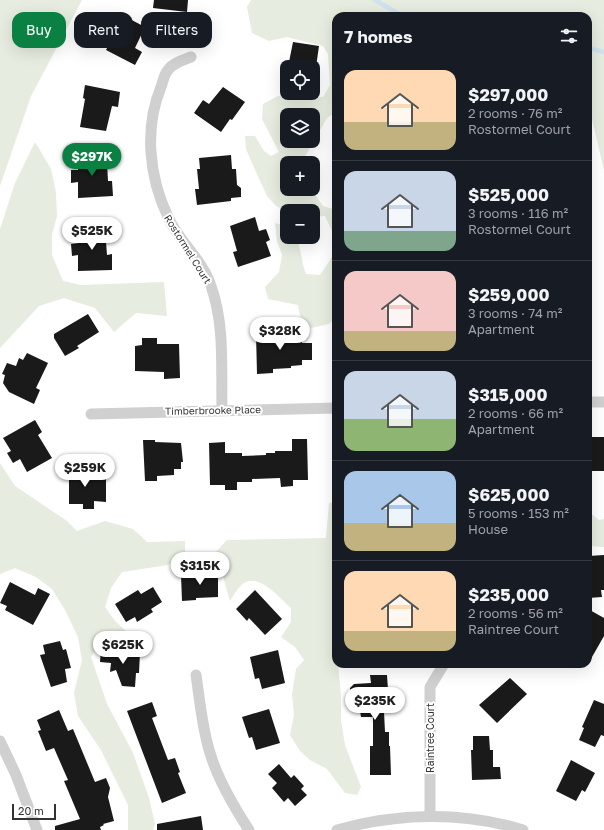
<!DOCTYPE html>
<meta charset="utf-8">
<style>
:root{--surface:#171b24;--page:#242831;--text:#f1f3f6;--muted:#9ea1a6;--line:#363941;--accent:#0b8043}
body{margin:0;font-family:"Golos Text",sans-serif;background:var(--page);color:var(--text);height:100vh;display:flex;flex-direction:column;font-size:15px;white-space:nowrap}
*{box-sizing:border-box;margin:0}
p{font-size:13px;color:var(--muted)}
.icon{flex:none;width:22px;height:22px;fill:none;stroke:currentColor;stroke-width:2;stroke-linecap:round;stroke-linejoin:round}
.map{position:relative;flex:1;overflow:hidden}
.sheet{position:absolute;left:332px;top:12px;width:260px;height:656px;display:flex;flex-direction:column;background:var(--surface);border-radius:12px;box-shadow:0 4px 16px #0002}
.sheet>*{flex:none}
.hud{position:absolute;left:12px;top:12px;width:260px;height:36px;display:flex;gap:8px}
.fabs{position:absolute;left:280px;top:60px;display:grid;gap:8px}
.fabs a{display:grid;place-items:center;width:40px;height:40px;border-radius:8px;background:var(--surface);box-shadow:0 4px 16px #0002;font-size:20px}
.scale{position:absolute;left:12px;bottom:10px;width:44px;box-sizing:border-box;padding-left:4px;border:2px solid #333;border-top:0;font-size:11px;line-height:14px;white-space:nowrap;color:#333;-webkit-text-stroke:3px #fff;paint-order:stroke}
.price{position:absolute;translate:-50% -34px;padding:0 9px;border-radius:14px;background:#fff;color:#222;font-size:13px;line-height:26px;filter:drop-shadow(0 1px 2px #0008)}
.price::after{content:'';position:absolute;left:50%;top:24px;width:12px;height:9px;margin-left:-6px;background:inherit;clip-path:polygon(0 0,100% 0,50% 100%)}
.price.active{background:var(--accent);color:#fff}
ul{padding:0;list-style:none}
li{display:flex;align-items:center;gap:12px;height:100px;padding:0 12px}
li+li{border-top:1px solid var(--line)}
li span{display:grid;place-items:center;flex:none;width:112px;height:80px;border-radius:12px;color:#555}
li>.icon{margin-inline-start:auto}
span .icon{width:48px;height:48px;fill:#fffc;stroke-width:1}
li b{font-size:17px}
h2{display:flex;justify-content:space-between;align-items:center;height:48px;padding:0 12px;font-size:17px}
.chip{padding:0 14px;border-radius:12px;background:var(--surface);box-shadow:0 4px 16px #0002;font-size:14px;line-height:36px}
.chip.active{background:var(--accent);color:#fff}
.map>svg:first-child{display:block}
.green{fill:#e6ecdf;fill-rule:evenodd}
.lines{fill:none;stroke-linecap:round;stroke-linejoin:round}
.stream{stroke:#cfe2ee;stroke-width:4.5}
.building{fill:#1a1a1a}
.street{stroke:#d0d0d0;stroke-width:11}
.labels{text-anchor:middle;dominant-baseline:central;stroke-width:4;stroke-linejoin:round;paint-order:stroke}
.street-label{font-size:10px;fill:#333;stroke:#fff}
</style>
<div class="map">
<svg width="604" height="830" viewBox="0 0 604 830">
<rect width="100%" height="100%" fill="#fff"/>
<g class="green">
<polygon points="0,0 82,0 31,96 0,186"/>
<path d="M251,0H604V170L591,115L588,112V16H336V112L327,118L303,160V163H287V189H311L323,206L336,210V248L335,237L325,216L313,217V211H287L276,206L267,196L252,163L246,149L245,136H255L264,151L271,156L279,152L262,119L263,104L278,96L305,98L323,97L330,85L328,54L323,46L287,37L269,41L252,33L247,7ZM287,115H313V141H287Z"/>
<polygon points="35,142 51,169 56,193 57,216 52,235 52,255 63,281 81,285 164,282 167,316 136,313 114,332 95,308 64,298 39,306 0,348 0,229 15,183"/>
<path d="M275,223L287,226V237H295C302,248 301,262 306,274L320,275L336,251V317L329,324L311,328L300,316L298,305L268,299L265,287L279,272L282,255L277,241Z"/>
<polygon points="0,463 15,486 67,521 77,531 105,521 133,529 147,542 185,541 185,554 168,565 122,572 111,588 105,607 115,621 126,631 128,641 117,641 98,645 91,657 107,704 133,753 149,798 155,824 153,830 128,830 128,805 101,750 78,716 74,693 82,660 78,637 65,610 52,589 36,577 15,568 0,574"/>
<path d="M336,502V664H338L341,695V721L345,745L361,787L357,795L345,793L327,769L310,760L300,751L290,735L294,715L292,694L296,669L304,660L295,647L281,637L291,622V608C281,599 261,575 246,582C239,585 234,595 230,601C225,585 222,569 216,552L227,540L326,538L329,503Z"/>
<polygon points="588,511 599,520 604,519 604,547 588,546"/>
</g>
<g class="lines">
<g class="stream">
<polyline points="375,0 402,16"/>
<polyline points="588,48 604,52"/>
</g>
</g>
<g class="building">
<polygon points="154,0 188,0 187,12 153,8"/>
<polygon points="124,16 145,27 135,48 142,52 135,65 106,50"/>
<polygon points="293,42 319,46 316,67 288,67"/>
<polygon points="85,85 120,92 118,107 112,106 106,131 80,127 85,99 83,98"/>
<polygon points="223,87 245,102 232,120 230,119 221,132 194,113 203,100 209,104"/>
<polygon points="104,154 105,163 107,163 108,181 112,181 113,196 78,198 78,182 71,183 71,170 78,170 78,155"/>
<polygon points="231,155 232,169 236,169 237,185 241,188 241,197 231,198 231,201 197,205 195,189 199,189 197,169 200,169 199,158"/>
<polygon points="255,217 259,231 266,229 270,240 266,242 271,256 238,267 233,252 237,251 230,226"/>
<polygon points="105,228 107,255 112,254 112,270 78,271 78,255 72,256 71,244 79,243 79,229"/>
<polygon points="88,314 99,332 77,346 79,348 65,356 54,338 54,334"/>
<polygon points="267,327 271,331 292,331 292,337 301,337 302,343 312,343 312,360 302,360 302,365 291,366 291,368 273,369 273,373 257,374 256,334 262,328"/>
<polygon points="142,338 157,338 157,344 179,344 180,378 164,379 164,372 135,371 135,346 142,345"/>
<polygon points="27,353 48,363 36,388 40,390 34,404 9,392 3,383 5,375 2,374 7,363 16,366 19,358 23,360"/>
<polygon points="35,420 42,432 38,435 52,458 27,472 20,459 13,463 7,453 11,451 3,438"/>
<rect x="588" y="437" width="16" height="34"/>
<polygon points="292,439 307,439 308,480 293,480 293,486 281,487 280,478 252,479 252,482 237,482 237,490 225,490 225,485 210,485 209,443 225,442 225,453 242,453 242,456 266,455 266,453 275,453 275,451 292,451"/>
<polygon points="143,440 155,440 155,442 181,443 183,462 181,462 181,469 174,469 174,475 157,476 157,481 145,481"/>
<polygon points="69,464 84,464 84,479 106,479 106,502 94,501 94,509 83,509 83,504 69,504"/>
<polygon points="604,555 604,590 601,590 602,597 588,598 588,556"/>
<polygon points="218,572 218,597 196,598 196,600 182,601 181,575 195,575 195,573"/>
<polygon points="10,582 35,595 38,588 50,594 33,625 5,610 7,606 0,603"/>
<polygon points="153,587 162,602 151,609 153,612 137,622 135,617 126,622 115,604 138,590 141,594"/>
<polygon points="255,590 282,619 265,635 249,618 247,621 236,609"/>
<polygon points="588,609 604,618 604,636 588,664"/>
<polygon points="60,641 63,650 66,649 71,668 65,669 67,682 51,687 40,655 45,654 43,645"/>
<polygon points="101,649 140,652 139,673 136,673 135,687 122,686 116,670 110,672 111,663 100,662"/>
<polygon points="278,650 285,683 262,689 259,678 255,679 250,657"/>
<polygon points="370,675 387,675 388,690 383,691 385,732 389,732 389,746 390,746 391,775 370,775 370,746 373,746 373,717 361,717 360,711 354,706 353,697 350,694 350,688 354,684 371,683"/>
<polygon points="510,678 527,694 497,723 479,705"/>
<polygon points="594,700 604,704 604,736 601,735 595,747 579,740 584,728 582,727"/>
<polygon points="152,702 157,716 152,718 168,760 175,758 180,772 178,773 186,793 162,803 127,711"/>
<polygon points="269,709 280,743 256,750 252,737 249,738 242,717"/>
<polygon points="59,710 68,731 73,729 95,782 106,778 110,788 108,797 114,821 103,824 104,825 100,827 101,830 55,830 55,826 80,819 64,781 68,780 54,748 46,751 38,731 41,730 37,720"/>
<polygon points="473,736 489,736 490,750 493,750 493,767 500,767 501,779 472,780 471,750 473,750"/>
<polygon points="571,760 595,773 585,792 582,790 576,801 556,791"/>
<polygon points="279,764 291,778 294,775 304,786 301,789 307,795 295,806 288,798 284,802 272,788 277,783 268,774"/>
<polygon points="201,816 203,830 157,830 157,824"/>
</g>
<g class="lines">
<g class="street">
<path d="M191,57C183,60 173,63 168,70C164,74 163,82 161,87C144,128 149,177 168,217C179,242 203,260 211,286C225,325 221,369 222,410"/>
<polyline points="588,402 604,402"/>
<polyline points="91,414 336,408"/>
<path d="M196,675C200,701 202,728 210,753C218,780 234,807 249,830"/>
<polyline points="0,741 16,775 37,830"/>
<polyline points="430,816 430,687 444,664"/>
<path d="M337,830C397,813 462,811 523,830"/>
</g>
</g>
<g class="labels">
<g class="street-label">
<text transform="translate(188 249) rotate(58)">Rostormel Court</text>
<text transform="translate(213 410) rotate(-1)">Timberbrooke Place</text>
<text transform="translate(430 738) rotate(-90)">Raintree Court</text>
</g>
</g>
</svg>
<div class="fabs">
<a><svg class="icon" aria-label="locate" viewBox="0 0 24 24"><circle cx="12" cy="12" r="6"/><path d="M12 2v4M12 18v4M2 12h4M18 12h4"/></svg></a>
<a><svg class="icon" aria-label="layers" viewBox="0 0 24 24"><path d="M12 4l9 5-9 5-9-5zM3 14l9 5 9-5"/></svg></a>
<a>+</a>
<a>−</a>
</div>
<div class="scale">20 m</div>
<b class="price active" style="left:92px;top:177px">$297K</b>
<b class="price" style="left:92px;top:251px">$525K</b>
<b class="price" style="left:280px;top:351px">$328K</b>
<b class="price" style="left:85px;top:488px">$259K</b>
<b class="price" style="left:200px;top:586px">$315K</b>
<b class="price" style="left:123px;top:665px">$625K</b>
<b class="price" style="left:375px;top:721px">$235K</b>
<div class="hud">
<a class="chip active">Buy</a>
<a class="chip">Rent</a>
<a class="chip">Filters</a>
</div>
<section class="sheet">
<h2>7 homes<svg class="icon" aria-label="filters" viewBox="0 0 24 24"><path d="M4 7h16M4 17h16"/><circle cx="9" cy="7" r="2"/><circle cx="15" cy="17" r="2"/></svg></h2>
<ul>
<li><span style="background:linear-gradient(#ffd9b3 65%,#c2b280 0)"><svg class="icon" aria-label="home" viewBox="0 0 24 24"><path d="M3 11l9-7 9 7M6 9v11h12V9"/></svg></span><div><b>$297,000</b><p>2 rooms · 76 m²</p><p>Rostormel Court</p></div></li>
<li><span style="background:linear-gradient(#c9d6e8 75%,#7fa58c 0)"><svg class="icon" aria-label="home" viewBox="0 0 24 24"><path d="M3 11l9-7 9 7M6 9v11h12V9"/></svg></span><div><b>$525,000</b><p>3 rooms · 116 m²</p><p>Rostormel Court</p></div></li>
<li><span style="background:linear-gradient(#f6c9c9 75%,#c2b280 0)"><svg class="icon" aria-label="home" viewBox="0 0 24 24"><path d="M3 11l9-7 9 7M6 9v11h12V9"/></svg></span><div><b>$259,000</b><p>3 rooms · 74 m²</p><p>Apartment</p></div></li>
<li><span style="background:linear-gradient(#c9d6e8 60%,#8fb573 0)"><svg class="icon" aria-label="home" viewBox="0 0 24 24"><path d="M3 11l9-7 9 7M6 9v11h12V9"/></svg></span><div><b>$315,000</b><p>2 rooms · 66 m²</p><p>Apartment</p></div></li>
<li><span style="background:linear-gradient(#a9c7e8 65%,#c2b280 0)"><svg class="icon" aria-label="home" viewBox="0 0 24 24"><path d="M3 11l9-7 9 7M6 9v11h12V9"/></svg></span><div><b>$625,000</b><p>5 rooms · 153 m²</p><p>House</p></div></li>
<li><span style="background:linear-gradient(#ffd9b3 75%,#c2b280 0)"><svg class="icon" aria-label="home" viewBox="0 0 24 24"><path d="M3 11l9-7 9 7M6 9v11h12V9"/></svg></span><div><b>$235,000</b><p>2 rooms · 56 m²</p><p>Raintree Court</p></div></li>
</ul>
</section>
</div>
